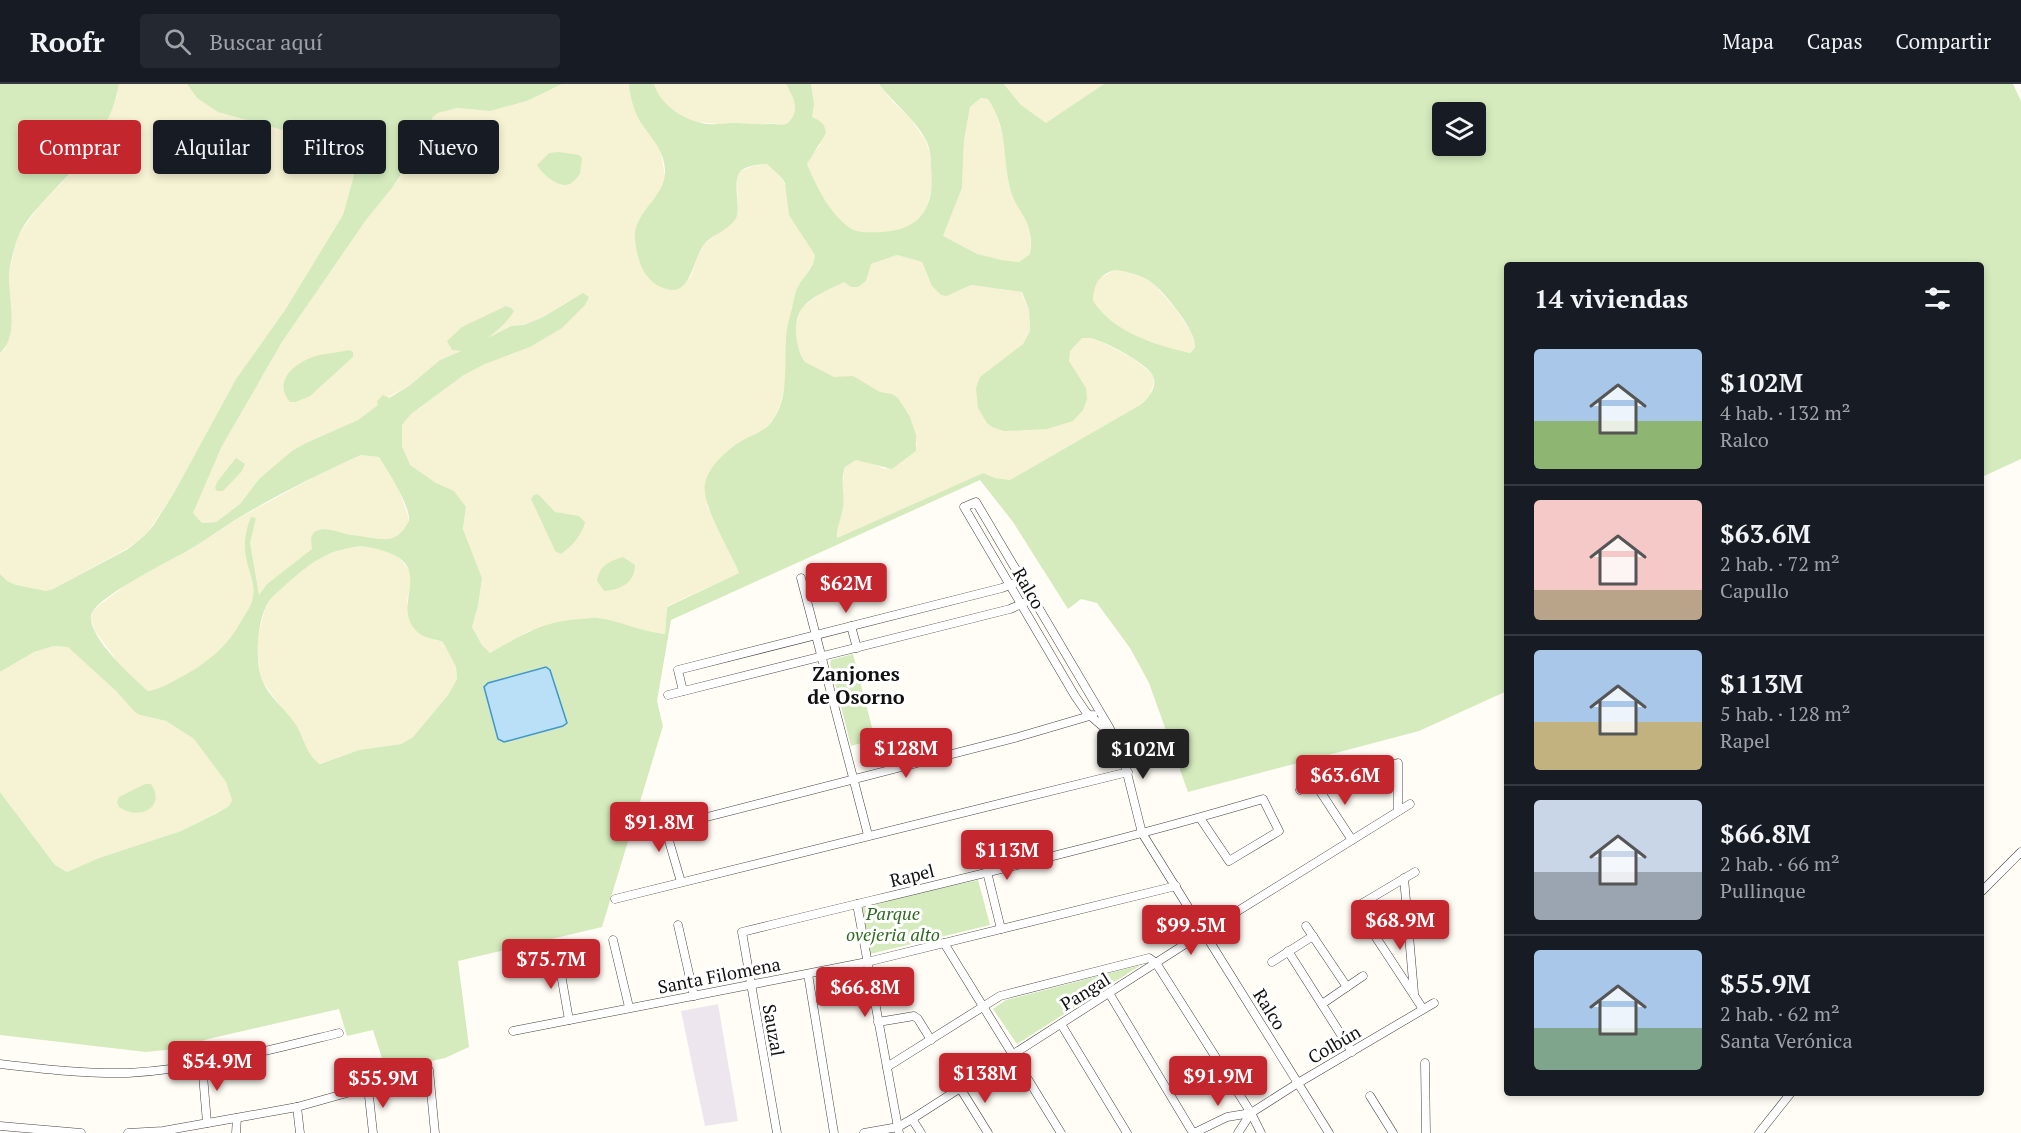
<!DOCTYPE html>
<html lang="es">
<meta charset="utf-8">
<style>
:root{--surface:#171b24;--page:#242831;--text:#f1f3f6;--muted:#9ea1a6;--line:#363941;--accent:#c4262e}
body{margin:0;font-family:"PT Serif",serif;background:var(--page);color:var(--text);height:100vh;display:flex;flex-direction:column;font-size:22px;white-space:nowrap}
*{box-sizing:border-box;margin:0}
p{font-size:20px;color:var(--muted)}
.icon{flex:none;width:33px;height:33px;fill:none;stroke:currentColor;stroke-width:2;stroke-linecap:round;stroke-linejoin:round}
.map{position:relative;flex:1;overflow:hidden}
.side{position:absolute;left:1504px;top:178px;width:480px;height:834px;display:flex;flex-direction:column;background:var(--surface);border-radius:6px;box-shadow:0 3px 9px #0003}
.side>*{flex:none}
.top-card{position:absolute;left:18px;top:36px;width:570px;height:54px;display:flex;gap:12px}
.controls{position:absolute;left:1432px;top:18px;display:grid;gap:12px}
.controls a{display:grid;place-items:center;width:54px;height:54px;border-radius:6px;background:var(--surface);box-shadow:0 3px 9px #0003;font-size:30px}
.price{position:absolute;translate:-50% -51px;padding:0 14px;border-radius:6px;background:var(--accent);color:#fff;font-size:20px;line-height:39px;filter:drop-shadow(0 2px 3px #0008)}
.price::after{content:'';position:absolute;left:50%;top:36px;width:18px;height:14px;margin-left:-9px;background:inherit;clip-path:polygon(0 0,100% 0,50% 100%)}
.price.on{background:#222;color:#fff}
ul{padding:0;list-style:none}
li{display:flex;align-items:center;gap:18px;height:150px;padding:0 30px}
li+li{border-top:2px solid var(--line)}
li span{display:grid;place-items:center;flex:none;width:168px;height:120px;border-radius:6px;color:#555}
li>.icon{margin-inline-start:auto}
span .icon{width:72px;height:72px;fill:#fffc;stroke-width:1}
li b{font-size:26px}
h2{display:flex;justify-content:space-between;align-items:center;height:72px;padding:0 30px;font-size:26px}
.chip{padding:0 21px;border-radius:6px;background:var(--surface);box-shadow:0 3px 9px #0003;font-size:21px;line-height:54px}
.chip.on{background:var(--accent);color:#fff}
header{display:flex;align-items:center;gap:36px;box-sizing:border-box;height:84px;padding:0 30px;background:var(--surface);border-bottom:2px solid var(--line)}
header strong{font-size:28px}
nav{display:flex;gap:33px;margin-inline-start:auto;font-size:21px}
.search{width:420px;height:54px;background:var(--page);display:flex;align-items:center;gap:15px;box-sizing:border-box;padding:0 21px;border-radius:6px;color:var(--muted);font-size:22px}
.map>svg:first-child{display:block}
.industrial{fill:#eee6ef}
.farmland{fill:#f6f3d4}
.green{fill:#d5ebbd;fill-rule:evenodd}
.water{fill:#b9e0f7;stroke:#3f96cf;stroke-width:1.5}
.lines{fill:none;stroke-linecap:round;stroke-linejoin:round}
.street-casing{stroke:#444;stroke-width:9}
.street{stroke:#fff;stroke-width:8}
.labels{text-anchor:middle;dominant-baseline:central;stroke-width:6;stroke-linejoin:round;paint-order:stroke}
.street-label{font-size:18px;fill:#111;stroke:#fff}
.park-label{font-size:18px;font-style:italic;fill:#2f6b1f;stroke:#fff}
.neighbourhood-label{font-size:20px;font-weight:bold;fill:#111;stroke:#fff}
</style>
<header>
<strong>Roofr</strong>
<div class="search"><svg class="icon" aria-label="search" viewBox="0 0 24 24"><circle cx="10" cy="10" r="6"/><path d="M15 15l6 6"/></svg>Buscar aquí</div>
<nav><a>Mapa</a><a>Capas</a><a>Compartir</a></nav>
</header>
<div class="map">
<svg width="2021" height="1049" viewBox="0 0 2021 1049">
<rect width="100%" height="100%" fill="#fffdf5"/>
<polygon class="industrial" points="718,920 738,1037 705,1042 681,927"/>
<g class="farmland">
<polygon points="119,0 187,0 197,14 249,37 289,46 345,63 354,79 354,91 343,131 285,226 236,295 175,407 152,442 144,452 128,464 53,505 38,510 31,509 0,494 0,269 5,265 9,212 9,188 18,152 38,123 78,82 117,13"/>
<polygon points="562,0 629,0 635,26 640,37 660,64 665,92 658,112 682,203 691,192 698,172 704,160 735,136 738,129 737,93 741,87 753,82 767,80 782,94 815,171 814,177 796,207 794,213 792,233 786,252 785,300 780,321 773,337 764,345 741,357 707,421 739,489 667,522 665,550 646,548 598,534 529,547 490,569 482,561 472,543 478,522 482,494 463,445 466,423 409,382 402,362 402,341 411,330 464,291 485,280 572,215 543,233 524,241 511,242 479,259 440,276 409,302 392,311 358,336 306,359 259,395 240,420 216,438 202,439 192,429 221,364 282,258 366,136 392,104 420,60 433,33 438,29 457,24 490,27 527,17"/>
<polygon points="649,0 879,0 893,18 910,34 926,57 930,71 933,98 925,131 905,150 847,152 805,84 811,72 820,61 808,31 783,41 770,39 738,44 719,40 676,36"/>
<polygon points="1004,0 1104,0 1033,49 1022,22"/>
<polygon points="981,14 988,15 995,25 1006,63 1009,102 1030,144 1030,170 1019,178 1006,179 978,176 942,154 962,104 964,57 970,23"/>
<polygon points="897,171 922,178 929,195 947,212 971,201 1021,208 1029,226 1030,247 1023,260 989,287 1059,272 1079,253 1098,256 1132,274 1149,287 1153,292 1154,299 1150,311 1140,321 1010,396 995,394 983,389 837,454 836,448 843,427 842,404 845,383 856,376 868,378 885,385 917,361 916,355 910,333 871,307 836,295 811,282 805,278 796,266 793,253 801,224 820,210 852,194 871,180"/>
<polygon points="1115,186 1128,187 1152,198 1175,224 1191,248 1195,260 1193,266 1187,271 1174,272 1109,243 1093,218 1094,201 1098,195"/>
<polygon points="361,371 379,373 395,396 408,431 409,438 402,448 391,456 333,453 267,500 248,527 235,548 219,569 202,581 161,605 148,607 125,588 95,547 91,534 92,528 98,522 134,495 188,467 237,435 329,385"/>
<polygon points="361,462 383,465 397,471 410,487 412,492 407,518 425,553 443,558 456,583 457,595 448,611 413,653 401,660 359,666 319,680 310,674 303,654 261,595 258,574 258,551 265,525 275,506 303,484 321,473 347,464"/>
<polygon points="54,562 68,563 78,570 140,631 166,637 194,655 226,698 231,710 232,716 229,722 181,747 99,774 67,788 55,781 0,708 0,588 34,568"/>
</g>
<g class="green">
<path d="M0,0H119C112,42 85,74 56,104C42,119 22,138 16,159C13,169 10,180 9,190C8,215 20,251 0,269Z"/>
<path d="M187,0H562L527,17L490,27L457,24L438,29L433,33L420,60L392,104L366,136L282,258L221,364L193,429L202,439L216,438L240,420L259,395L292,367L306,359L358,336L378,321L377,317L383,311L389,314L409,302L440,276L461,267L452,266L447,257L462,243L506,222L511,224L514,227C507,239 496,247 488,254L511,242L524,241L543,233L583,209L589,213L585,221L562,244L530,263L485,280L464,291L411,330L402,341V362L410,381L436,399L454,407L466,423L463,445L482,494L478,522L472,543L482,561L490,569C521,551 544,537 580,535C586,535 592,533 598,534C621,537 641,548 665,550L667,523L739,489C731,468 701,421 705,400C708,382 728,365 743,356C753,350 766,347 773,336C789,313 784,283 786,256C786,246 789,234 792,225C793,219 794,212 796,207C801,194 814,185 815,171L789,131L785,99L782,94L767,80C759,81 747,81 741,87C732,95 740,121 737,132C733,143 715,150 706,158C693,171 692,213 667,205C659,203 654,200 648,193C640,185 636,167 635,155C633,127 666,114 665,86C664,66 652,55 641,39C634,28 630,13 629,0H654C660,20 682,35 702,39C713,42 724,39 734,39C746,39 755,41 767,40C774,39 784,43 789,38C801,25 793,13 786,0H811L814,20L812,33C821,37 825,40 826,49L807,80C816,102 830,130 850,144C859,150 871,148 881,148C923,146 935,121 931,83C931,74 930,64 926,56C915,35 893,19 879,0H1004L1021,21L1046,39L1104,0H2013L2021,17V375L1982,393V182H1508L1507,607L1419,647L1188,708L1149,599L1130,564L1097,519L1081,515L1068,525L1013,438L980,396L671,536L657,617L663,642L602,843L458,877L469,963L445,974L386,987L373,946L347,952L339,925L208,955L184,964L146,968L0,951V708L55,781L67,788L99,774L181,747L217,729L229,722L232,716L226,698L194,655L166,637L140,631L135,628L116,607L68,563L54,562L34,568L0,588V490L7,497L16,501L46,507L53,505L128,465L144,452L153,442L175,407L236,295L285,226L343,131L354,91V78L345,63L218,28L197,14ZM981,14L988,15C1007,43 1003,69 1009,100C1015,130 1035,132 1030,170L1019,178L1001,176L977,170L943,152L962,104L964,57L970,23ZM1443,28H1476V62H1443ZM897,171L922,178L932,202L941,211L947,212L971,201L1022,208L1029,226L1030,247L1023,260L980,293L976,304L978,324L987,339L992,343L1004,347L1047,345L1073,337L1083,326L1087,315L1086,304L1069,277L1070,267L1082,254C1087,254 1092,254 1097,256C1109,260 1148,280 1153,292C1158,303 1148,315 1140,321L1010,396L995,394L983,389L837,454C836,443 842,434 843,424C845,410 840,398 845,383L856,376L892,385L916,367V351L910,333L898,314L892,310L880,308L853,292L834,293L805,278C795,265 792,236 803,223C812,212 831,205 844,198L851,203H858L866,197L871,180ZM1115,186C1127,187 1141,191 1151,198C1164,207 1195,246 1195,261C1194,266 1193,266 1190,269C1155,261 1113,248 1093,217C1094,200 1098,191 1115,186ZM361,371L379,373C387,385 411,423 409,437C408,439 405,443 404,445C401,449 395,454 389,455C378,456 363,452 352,451C341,450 329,443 319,446C309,449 311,457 312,465L267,500L259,511L250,459L256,434L251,433C244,450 243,465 248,482C251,493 255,502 253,513C252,521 247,527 243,534C228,562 209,578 181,593C170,599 161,605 148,607C132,593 89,554 91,532C93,514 172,476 189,466C204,457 219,446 235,436C275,412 318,390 361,371ZM361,462C452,475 381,521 421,551C428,555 436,555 443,558L456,583L457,595L448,611L413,653L401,660L359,666L320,680C306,671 305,655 296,641C286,625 267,612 261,593C255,573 257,535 269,517C272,512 277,509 282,504C309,480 323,467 361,462Z"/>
<path d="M559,68L579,71L582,74L580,90C577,93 573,99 569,100C559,105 541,89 537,81L549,69Z"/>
<path d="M349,266L353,268V273L310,312L296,318H290C272,297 295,279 315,272C326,269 338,269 349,266Z"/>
<polygon points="236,374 245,380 242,387 223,407 217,407 215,404 217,398"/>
<path d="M538,410L555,428L579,432L585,438C583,450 571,463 561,470L555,467L552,460L531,415L534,411Z"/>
<path d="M623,473L635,481C635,499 620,506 604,507L597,497C599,482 609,477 623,473Z"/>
<polygon points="853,570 875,655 851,662 830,579 831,576"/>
<path d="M145,700H151C167,724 138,737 119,723L117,718L119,713Z"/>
<polygon points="978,796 990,841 870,870 861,822"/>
<polygon points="1141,881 1017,960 993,925 1006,916"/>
</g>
<polygon class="water" points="546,583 550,586 567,639 563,642 504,658 498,655 484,603 488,599"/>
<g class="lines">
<g class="street-casing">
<g id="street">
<polyline points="801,494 868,751"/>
<polyline points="851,542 857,564"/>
<polyline points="683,607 678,586 1002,504 1022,496"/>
<polyline points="668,611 1010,525 1033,515"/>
<polyline points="1115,653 1086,628 1075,612 964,423 976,418 1109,643 1122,669 1142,749 1329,1049"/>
<polyline points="1316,701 1352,756"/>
<polyline points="1300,706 1398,679 1398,727"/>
<polyline points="662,733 681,798"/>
<polyline points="703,734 1018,653 1093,631"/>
<polyline points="987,788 1001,845"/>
<polyline points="1415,788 1356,823 1423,925"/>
<polyline points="1404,794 1414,909"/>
<polyline points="1982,807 2021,768"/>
<polyline points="615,815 1128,688"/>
<polyline points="857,820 899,1049"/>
<polyline points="678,841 694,912"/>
<polyline points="1306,842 1347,903"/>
<polyline points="613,856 629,923"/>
<polyline points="944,859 1061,1049"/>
<polyline points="1288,867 1352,968"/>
<polyline points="558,873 569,936"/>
<polyline points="1272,878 1313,852"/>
<polyline points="808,890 834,1049"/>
<polyline points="1109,909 1193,1049"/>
<polyline points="1322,920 1363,892"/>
<polyline points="878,938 914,932 918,935 931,956"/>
<polyline points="1061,940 1127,1049"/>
<polyline points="513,947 867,878 1176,802"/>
<polyline points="202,979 207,1039"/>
<polyline points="1425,979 1426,1049"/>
<path d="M0,980C42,985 85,990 128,989C199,985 270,966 339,949"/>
<polyline points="887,983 1000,912 1149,874 1156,879 1251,1029 1261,1049"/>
<polyline points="368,1003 373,1049"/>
<polyline points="960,1004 988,1049"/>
<polyline points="1370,1012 1393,1049"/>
<polyline points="297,1023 300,1049"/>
<polyline points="912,1035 921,1049"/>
<polyline points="0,1042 81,1049"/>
<polyline points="128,1049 163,1047 297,1023 429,986 435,1049"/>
<polyline points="236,1049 237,1034"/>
<path d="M777,1049L742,848C916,805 1091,766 1263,715L1279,747L1229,777L1200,734"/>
<polyline points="864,1049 898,1043 912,1035 1204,848 1410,720"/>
<polyline points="1194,1049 1227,1033 1251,1029"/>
<polyline points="1238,1049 1251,1029 1298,999 1434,919"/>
<polyline points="1759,1049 1790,1010"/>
</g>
</g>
<use href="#street" class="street"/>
</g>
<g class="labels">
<g class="street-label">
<text transform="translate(1029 504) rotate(60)">Ralco</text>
<text transform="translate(912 791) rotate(-14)">Rapel</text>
<text transform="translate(719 891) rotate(-11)">Santa Filomena</text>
<text transform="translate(1085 907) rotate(-32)">Pangal</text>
<text transform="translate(1270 925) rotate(58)">Ralco</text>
<text transform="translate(774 946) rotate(80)">Sauzal</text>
<text transform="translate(1334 960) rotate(-30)">Colbún</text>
</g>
<g class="park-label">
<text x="893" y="829">Parque<tspan x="893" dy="21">ovejeria alto</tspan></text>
</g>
<g class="neighbourhood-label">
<text x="856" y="589">Zanjones<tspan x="856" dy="23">de Osorno</tspan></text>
</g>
</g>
</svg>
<div class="controls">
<a><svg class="icon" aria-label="layers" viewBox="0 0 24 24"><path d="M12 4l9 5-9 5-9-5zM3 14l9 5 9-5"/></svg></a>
</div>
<b class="price" style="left:846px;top:530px">$62M</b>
<b class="price" style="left:906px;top:695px">$128M</b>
<b class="price on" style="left:1143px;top:696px">$102M</b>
<b class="price" style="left:1345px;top:722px">$63.6M</b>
<b class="price" style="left:659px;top:769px">$91.8M</b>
<b class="price" style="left:1007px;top:797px">$113M</b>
<b class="price" style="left:1400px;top:867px">$68.9M</b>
<b class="price" style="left:1191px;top:872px">$99.5M</b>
<b class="price" style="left:551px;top:906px">$75.7M</b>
<b class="price" style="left:865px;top:934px">$66.8M</b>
<b class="price" style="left:217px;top:1008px">$54.9M</b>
<b class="price" style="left:985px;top:1020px">$138M</b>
<b class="price" style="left:1218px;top:1023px">$91.9M</b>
<b class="price" style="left:383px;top:1025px">$55.9M</b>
<div class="top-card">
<a class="chip on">Comprar</a>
<a class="chip">Alquilar</a>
<a class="chip">Filtros</a>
<a class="chip">Nuevo</a>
</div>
<section class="side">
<h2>14 viviendas<svg class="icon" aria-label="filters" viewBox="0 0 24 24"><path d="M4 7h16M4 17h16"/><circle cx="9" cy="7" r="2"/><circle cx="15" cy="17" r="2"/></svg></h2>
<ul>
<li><span style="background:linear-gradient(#a9c7e8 60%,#8fb573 0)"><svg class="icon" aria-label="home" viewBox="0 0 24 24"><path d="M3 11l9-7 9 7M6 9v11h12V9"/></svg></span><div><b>$102M</b><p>4 hab. · 132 m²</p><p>Ralco</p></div></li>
<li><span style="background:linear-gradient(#f6c9c9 75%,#b9a48a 0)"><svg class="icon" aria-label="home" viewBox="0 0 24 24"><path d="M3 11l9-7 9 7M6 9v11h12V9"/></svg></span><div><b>$63.6M</b><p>2 hab. · 72 m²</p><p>Capullo</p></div></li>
<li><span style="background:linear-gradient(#a9c7e8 60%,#c2b280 0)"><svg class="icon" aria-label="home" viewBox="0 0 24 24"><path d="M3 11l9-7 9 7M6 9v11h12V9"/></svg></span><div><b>$113M</b><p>5 hab. · 128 m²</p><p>Rapel</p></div></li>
<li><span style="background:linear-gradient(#c9d6e8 60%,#9aa5b1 0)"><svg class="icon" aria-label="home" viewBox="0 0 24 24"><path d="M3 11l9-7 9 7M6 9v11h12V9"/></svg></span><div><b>$66.8M</b><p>2 hab. · 66 m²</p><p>Pullinque</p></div></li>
<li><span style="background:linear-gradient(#a9c7e8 65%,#7fa58c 0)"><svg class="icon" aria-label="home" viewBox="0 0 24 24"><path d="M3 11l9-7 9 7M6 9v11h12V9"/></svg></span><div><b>$55.9M</b><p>2 hab. · 62 m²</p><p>Santa Verónica</p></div></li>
</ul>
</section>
</div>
